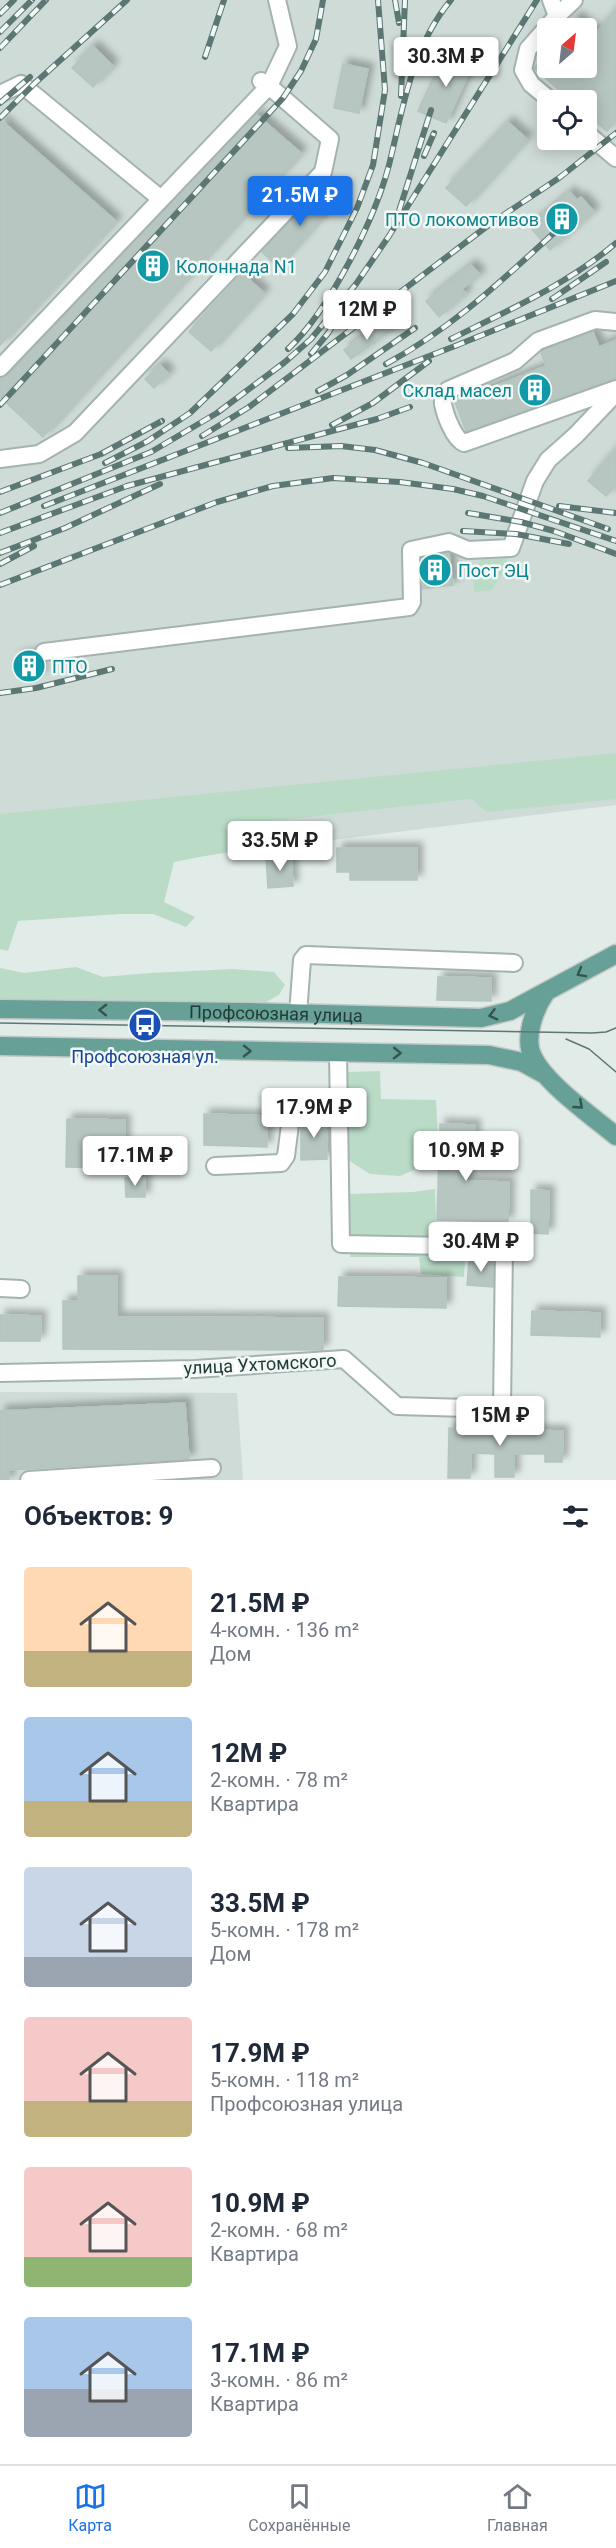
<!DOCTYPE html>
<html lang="ru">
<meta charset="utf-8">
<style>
:root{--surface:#fff;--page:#f2f2f3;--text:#1f2937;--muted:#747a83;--line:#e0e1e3;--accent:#1a73e8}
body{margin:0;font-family:Roboto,sans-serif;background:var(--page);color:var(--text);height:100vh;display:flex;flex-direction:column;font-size:22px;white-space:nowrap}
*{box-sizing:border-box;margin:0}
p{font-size:20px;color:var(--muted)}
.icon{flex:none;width:33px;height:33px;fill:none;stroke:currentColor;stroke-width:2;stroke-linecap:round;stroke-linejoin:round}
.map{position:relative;height:1480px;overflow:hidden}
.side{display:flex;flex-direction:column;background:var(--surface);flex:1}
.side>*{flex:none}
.needle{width:39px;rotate:28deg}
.tools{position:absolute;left:537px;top:18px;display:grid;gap:12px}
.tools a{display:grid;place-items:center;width:60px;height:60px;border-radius:6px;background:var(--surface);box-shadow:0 3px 15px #0003;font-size:30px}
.price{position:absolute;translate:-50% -51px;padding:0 14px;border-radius:6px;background:#fff;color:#222;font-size:20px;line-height:39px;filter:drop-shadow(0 2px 3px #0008)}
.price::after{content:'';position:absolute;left:50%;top:36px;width:18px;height:14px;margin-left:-9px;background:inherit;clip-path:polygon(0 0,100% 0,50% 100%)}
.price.active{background:var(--accent);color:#fff}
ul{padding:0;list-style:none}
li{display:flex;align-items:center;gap:18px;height:150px;padding:0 24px}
li span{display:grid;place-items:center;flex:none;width:168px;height:120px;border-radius:6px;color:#555}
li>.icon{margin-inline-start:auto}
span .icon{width:72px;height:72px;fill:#fffc;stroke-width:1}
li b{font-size:26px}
h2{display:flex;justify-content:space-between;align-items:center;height:72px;padding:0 24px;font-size:26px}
.menu{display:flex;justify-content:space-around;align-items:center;height:84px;border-top:2px solid var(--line);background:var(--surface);font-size:16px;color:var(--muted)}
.menu a{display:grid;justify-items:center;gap:3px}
.menu .active{color:var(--accent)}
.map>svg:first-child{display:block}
.built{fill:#cfdbd7;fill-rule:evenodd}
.green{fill:#badcc7}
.building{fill:#b7c6c1;stroke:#b4c5c0;stroke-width:1.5;filter:url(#shadow)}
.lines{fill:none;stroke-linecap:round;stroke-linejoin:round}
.minor-casing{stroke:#a4b3af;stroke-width:20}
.major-casing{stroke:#c1c8c7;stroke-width:21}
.minor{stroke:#fff;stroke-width:16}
.major{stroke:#67a097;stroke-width:18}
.tram{stroke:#5c7773;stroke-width:1.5}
.rail-casing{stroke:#5c7773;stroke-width:6}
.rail{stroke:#f1f8f5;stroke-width:4;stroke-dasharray:11;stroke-linecap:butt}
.oneway{stroke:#33544f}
.labels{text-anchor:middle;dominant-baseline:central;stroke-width:5;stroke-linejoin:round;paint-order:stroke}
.culture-label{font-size:18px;fill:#0d838f;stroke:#f1f8f5;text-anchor:start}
.street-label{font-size:18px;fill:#223b37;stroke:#f1f8f5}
.transit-label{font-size:18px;fill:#164399;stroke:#f1f8f5}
</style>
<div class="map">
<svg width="616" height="1480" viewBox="0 0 616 1480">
<defs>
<filter id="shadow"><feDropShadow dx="5.5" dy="-5.5" stdDeviation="3" flood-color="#0004"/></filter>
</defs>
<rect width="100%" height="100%" fill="#e1ebe8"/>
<g class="built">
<path d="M0,0H616V805L170,860L0,918ZM548,28H586V68H548ZM548,100H586V140H548Z"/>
<polygon points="0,1392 237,1393 243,1480 0,1480"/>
</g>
<g class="green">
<polygon points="502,555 508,558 502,574 492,590 474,592 473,573 483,557"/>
<polygon points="616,753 616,799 487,812 471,799 251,823 246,848 174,862 164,902 195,917 186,927 153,914 120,914 18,921 8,951 0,949 0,814"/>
<polygon points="76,967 103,977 150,973 232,969 274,972 285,985 279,995 266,1002 0,999 0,968 24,973"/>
<polygon points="380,1071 381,1099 436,1100 438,1136 414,1170 400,1176 370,1174 348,1160 345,1072"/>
<polygon points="435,1189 436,1223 499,1225 499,1243 466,1241 464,1277 421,1274 419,1257 350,1257 349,1194 413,1192"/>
</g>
<g class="building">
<polygon points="616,9 616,121 607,131 586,114 586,100 570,100 534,68 548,52 548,68 586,68 586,28 567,28 576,17 596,33"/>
<polygon points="93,46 113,66 93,87 72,68"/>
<polygon points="445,52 473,64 446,123 418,111"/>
<polygon points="343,64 368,69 359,113 334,108"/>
<polygon points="256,114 301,153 43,437 0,397 0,379 8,375"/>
<polygon points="0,119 116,221 0,345"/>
<polygon points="508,122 527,139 466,206 446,188"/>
<polygon points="323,187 338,199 278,267 262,252"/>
<polygon points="570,192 577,200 581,197 594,212 550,250 529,226"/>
<polygon points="471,265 480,275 462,289 466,294 439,317 426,301"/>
<polygon points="242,273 264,293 211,351 189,332"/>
<polygon points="382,322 389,332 351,359 344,350"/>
<polygon points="593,332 599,347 616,340 616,378 466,431 455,402 546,366 541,353 543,350"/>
<polygon points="160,365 169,374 154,388 145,379"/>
<polygon points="616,449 616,485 606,496 588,481"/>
<polygon points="449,553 453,585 422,589 422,558"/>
<polygon points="34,654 39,661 42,675 20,679 16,657"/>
<polygon points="337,848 417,848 417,880 350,880 350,872 337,872"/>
<polygon points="291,855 293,886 268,888 266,857"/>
<polygon points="438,977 491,978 491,1001 437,1000"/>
<polygon points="204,1114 267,1116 267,1147 204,1145"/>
<polygon points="326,1118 327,1159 301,1160 301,1120"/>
<polygon points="67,1119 125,1120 124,1168 66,1167"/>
<polygon points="440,1124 475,1125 474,1157 468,1157 467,1181 509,1182 508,1222 437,1220"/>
<polygon points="125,1178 145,1178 145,1197 126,1197"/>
<polygon points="531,1190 549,1191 548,1234 531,1233"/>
<polygon points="469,1260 493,1261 493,1287 467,1285"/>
<polygon points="78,1276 117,1276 117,1317 323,1318 323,1350 63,1349 63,1301 78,1301"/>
<polygon points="339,1277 446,1278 446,1308 338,1306"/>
<polygon points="532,1311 600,1313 600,1337 531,1335"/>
<polygon points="0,1315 41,1316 40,1341 0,1341"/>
<polygon points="185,1403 189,1459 9,1470 9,1480 0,1480 0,1411"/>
<polygon points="490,1424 521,1425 521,1430 563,1431 562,1462 545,1462 545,1454 514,1454 514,1477 495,1477 495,1454 471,1453 470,1478 448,1478 449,1428 490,1429"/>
</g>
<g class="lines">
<g class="minor-casing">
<g id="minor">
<polyline points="557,16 574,0"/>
<polyline points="0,94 21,84 161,199"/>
<polyline points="550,100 531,84 523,70 528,49 557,16 551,0"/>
<polyline points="586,133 616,158"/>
<path d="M616,322L595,320L538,341L515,361L448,390C445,394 442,398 443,404C445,415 454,439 464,443L616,389"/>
<polyline points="0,368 269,86 288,46 277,0"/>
<polyline points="0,459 39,454 75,433 323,172 330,139 269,86 261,81"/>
<polyline points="44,652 409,607 412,602 411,550 449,542 468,550 511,548 535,481 548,460 576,435 616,393"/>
<polyline points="298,1014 302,960 306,955 514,963"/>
<polyline points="215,1166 281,1163 286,1156 291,1117 294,1111 300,1109 339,1106"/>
<polyline points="0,1288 21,1289"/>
<polyline points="0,1373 195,1369 344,1359 397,1406 502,1409 504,1247 341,1244 338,1052"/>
<polyline points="29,1480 212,1468"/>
</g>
</g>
<g class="major-casing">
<g id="major">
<path d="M546,992C535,1008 523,1038 533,1057C546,1084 592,1116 616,1136"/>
<path id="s1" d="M0,1009L245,1012L481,1018L510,1011L616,954"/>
<polyline points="0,1046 489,1055 522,1062 542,1073"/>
</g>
</g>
<use href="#minor" class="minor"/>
<use href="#major" class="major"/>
<g class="tram">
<polyline points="0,1023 592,1033 606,1032 616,1028"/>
<polyline points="566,1039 589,1049 616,1072"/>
</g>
<g class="rail-casing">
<g id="rail">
<polyline points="395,0 399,23"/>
<polyline points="0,14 14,0"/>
<polyline points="0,32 32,0"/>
<polyline points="0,48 46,0"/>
<polyline points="205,57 224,0"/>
<polyline points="401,96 405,0"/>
<polyline points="0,103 30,77"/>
<polyline points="0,118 35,83 127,0"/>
<polyline points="424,156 434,133"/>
<polyline points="399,211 431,110"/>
<polyline points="552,299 606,262"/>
<path d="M451,339C507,311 568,284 616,243"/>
<path d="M288,349C329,311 375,219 389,165C403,108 412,46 451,0"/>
<polyline points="311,354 329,332 340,313"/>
<path d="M386,364C452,328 499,283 555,232"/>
<polyline points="318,391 347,375 415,328"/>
<polyline points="0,405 283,98 301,71 316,39 323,0"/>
<polyline points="332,425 373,403 429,361"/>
<polyline points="202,436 249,407 490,224 559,178 616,133"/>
<polyline points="288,448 341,446 375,450 423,463 608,529"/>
<polyline points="105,463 148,441 190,413 293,314 325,272 357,208 373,165 385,90 378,0"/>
<polyline points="0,492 101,454 162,421"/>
<polyline points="44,506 455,346 616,281"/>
<polyline points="559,506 616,513"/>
<polyline points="0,513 151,452 217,413 285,362 311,339 356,284 389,236 537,0"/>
<polyline points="468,513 521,522 554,531 616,554"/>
<polyline points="463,531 516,534 569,544"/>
<polyline points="0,533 127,486 377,419 410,407"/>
<polyline points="0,553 65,528 160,484"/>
<polyline points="0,564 34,546"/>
<polyline points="0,585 217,502 273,486 333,478 400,482 453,489 483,496 616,541"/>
<polyline points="0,693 36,688 112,669"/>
</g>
</g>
<use href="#rail" class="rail"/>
</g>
<defs><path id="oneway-chevron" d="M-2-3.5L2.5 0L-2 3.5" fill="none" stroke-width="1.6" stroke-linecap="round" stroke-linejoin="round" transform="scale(1.5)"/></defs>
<g class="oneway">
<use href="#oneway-chevron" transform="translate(581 973) rotate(151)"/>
<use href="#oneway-chevron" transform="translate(103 1010) rotate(-179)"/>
<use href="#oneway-chevron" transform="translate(493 1015) rotate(165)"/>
<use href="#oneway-chevron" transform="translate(247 1051) rotate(1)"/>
<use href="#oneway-chevron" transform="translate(397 1053) rotate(1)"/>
<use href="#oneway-chevron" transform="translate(579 1105) rotate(41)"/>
</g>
<defs>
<g id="building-disc" transform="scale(1.725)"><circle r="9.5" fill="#0f9aa8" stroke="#f1f8f5"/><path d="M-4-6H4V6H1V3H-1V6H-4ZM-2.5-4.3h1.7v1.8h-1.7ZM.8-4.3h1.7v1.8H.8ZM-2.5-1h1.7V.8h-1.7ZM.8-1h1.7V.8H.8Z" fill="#fff"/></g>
<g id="bus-disc" transform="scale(1.725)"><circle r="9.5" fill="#1a4fb4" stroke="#f1f8f5"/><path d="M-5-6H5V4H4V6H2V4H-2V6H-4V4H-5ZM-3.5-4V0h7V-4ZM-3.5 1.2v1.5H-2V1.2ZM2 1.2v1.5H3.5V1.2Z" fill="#fff"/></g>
</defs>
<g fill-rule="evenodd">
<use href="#building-disc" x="562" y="219"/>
<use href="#building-disc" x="153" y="266"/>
<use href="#building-disc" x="535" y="390"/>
<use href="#building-disc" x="435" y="570"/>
<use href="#building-disc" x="29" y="666"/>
<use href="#bus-disc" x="145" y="1025"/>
</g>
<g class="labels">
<g class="culture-label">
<text x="539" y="219" text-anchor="end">ПТО локомотивов</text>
<text x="176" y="266">Колоннада N1</text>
<text x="512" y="390" text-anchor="end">Склад масел</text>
<text x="458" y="570">Пост ЭЦ</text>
<text x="52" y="666">ПТО</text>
</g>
<g class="street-label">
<text stroke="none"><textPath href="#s1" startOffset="276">Профсоюзная улица</textPath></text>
<text transform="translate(260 1364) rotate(-3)">улица Ухтомского</text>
</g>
<g class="transit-label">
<text x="145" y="1056">Профсоюзная ул.</text>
</g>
</g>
</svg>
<div class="tools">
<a><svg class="needle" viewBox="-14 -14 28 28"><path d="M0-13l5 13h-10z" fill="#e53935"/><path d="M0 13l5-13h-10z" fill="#747a83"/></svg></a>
<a><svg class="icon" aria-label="locate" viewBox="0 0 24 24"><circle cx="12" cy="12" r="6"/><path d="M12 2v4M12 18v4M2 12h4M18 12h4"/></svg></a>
</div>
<b class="price" style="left:446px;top:88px">30.3M ₽</b>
<b class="price active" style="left:300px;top:227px">21.5M ₽</b>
<b class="price" style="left:367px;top:341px">12M ₽</b>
<b class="price" style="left:280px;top:872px">33.5M ₽</b>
<b class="price" style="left:314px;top:1139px">17.9M ₽</b>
<b class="price" style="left:466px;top:1182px">10.9M ₽</b>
<b class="price" style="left:135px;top:1187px">17.1M ₽</b>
<b class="price" style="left:481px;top:1273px">30.4M ₽</b>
<b class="price" style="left:500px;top:1447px">15M ₽</b>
</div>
<section class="side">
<h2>Объектов: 9<svg class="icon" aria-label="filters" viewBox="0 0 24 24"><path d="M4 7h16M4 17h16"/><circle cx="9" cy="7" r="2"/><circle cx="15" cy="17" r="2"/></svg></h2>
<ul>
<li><span style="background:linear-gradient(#ffd9b3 70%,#c2b280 0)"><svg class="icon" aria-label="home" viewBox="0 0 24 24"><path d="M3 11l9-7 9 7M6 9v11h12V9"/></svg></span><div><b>21.5M ₽</b><p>4-комн. · 136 m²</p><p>Дом</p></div></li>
<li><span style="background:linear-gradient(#a9c7e8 70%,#c2b280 0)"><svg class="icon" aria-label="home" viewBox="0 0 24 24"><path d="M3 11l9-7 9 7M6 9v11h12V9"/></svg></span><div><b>12M ₽</b><p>2-комн. · 78 m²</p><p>Квартира</p></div></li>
<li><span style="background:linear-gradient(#c9d6e8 75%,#9aa5b1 0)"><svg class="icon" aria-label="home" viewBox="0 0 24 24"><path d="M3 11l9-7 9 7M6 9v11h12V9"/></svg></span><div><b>33.5M ₽</b><p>5-комн. · 178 m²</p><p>Дом</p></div></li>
<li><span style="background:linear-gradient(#f6c9c9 70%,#c2b280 0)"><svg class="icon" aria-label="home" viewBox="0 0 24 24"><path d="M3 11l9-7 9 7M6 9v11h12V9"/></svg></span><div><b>17.9M ₽</b><p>5-комн. · 118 m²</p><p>Профсоюзная улица</p></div></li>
<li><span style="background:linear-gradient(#f6c9c9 75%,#8fb573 0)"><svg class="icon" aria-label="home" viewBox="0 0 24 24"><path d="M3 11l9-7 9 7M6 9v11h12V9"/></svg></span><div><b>10.9M ₽</b><p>2-комн. · 68 m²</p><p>Квартира</p></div></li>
<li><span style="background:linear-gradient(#a9c7e8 60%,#9aa5b1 0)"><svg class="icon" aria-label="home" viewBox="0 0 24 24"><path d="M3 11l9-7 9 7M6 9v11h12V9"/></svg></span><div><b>17.1M ₽</b><p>3-комн. · 86 m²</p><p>Квартира</p></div></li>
</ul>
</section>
<nav class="menu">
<a class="active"><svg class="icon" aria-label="map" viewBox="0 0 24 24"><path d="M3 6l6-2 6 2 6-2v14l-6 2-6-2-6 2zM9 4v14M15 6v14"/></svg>Карта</a>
<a><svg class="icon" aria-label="saved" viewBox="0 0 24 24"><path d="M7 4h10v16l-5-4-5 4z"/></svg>Сохранённые</a>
<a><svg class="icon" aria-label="home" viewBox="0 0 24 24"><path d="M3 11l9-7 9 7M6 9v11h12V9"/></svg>Главная</a>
</nav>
